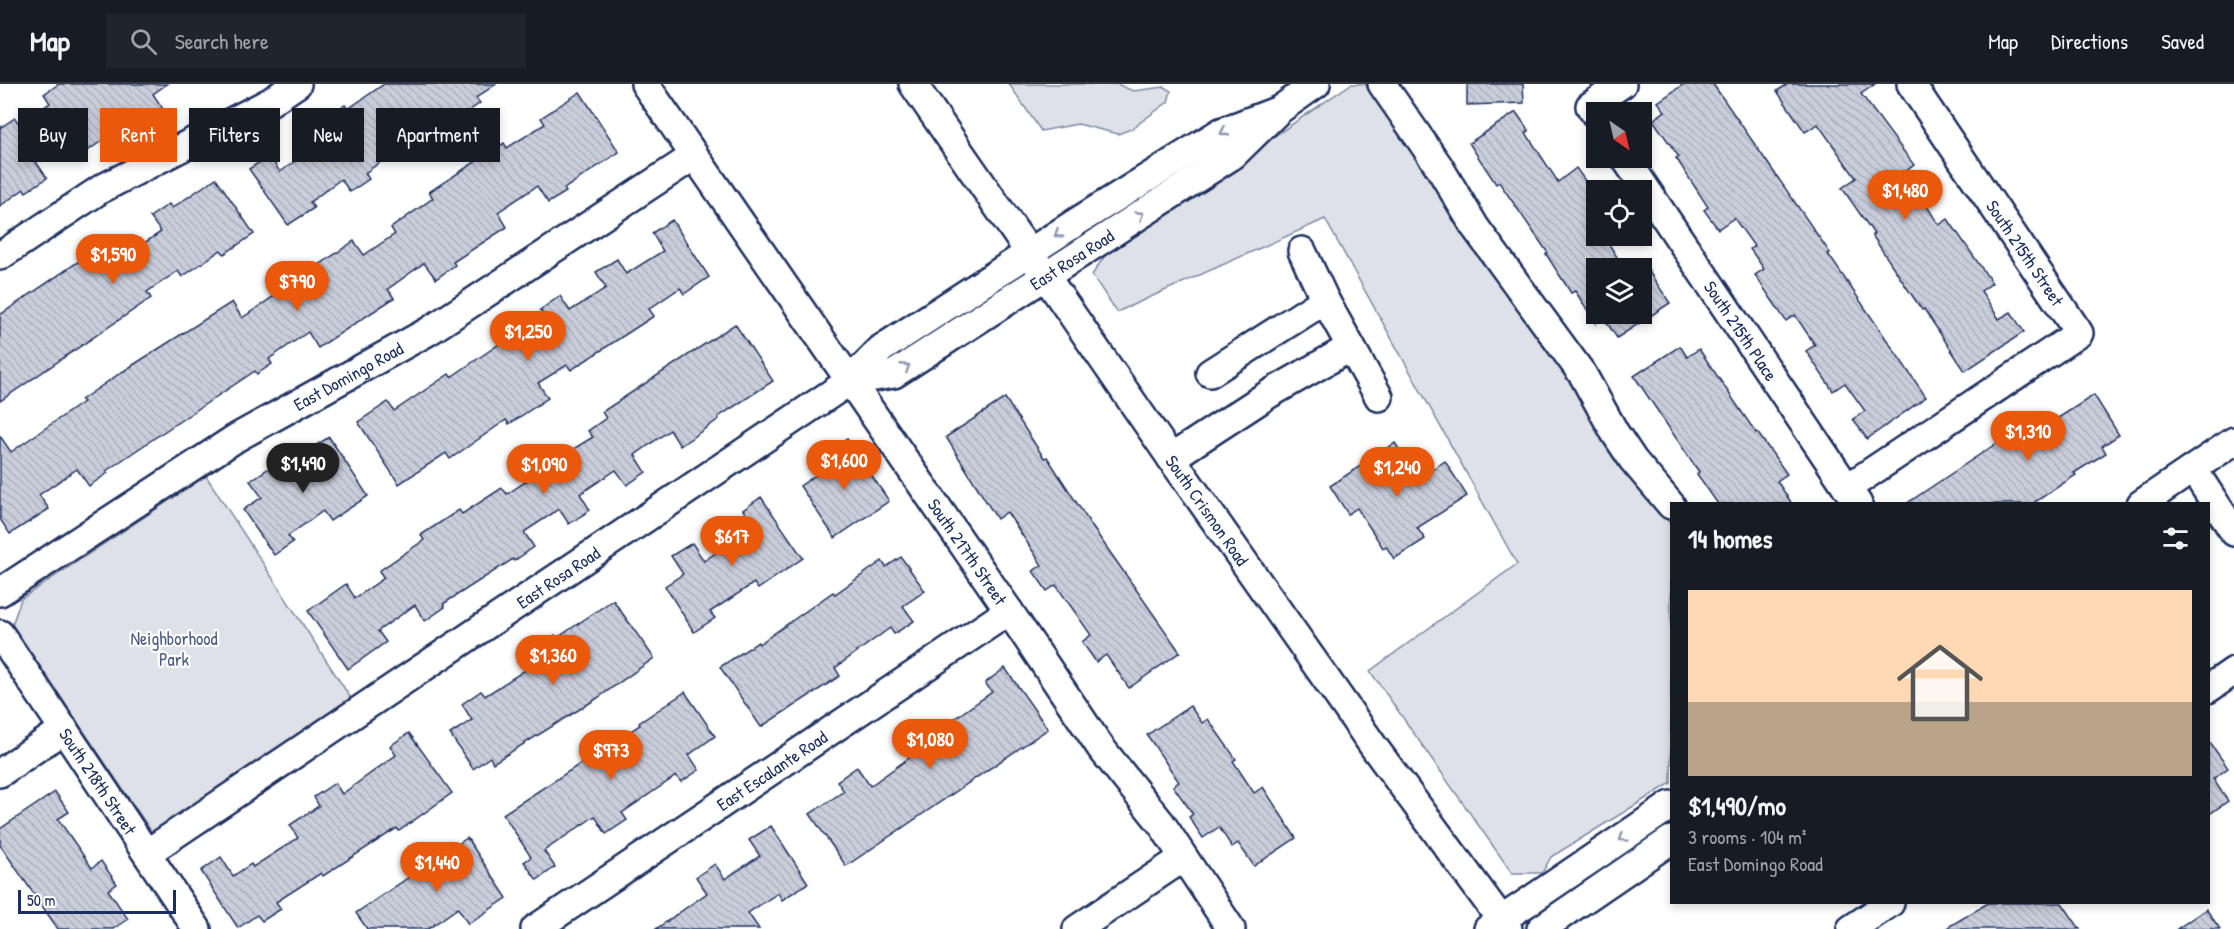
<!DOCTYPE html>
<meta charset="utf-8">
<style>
:root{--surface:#171b24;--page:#20242c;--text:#f1f3f6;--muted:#9ea1a6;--line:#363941;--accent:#ea580c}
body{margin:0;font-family:"Patrick Hand",sans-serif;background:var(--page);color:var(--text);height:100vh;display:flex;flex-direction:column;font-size:22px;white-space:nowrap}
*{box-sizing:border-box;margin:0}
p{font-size:20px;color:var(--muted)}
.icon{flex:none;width:33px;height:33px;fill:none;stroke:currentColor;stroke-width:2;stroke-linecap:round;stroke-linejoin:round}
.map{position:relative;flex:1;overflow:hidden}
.sheet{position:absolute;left:1670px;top:418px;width:540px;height:402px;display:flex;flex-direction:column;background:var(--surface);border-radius:0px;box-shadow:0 3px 9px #0003}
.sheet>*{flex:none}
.banner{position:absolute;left:18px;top:24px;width:570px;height:54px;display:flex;gap:12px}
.needle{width:39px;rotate:146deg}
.tools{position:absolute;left:1586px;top:18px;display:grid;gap:12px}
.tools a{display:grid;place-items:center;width:66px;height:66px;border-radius:0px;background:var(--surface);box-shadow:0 3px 9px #0003;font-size:30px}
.scale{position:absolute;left:18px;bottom:15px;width:158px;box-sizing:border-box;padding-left:6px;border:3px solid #1b2f5e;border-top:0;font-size:16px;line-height:21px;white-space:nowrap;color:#1b2f5e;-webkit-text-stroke:4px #fff;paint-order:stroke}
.price{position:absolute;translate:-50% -51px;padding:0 14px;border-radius:21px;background:var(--accent);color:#fff;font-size:20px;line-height:39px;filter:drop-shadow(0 2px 3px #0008)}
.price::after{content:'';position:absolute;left:50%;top:36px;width:18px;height:14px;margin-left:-9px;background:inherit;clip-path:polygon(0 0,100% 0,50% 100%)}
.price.active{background:#222;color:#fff}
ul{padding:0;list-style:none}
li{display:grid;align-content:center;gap:12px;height:318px;padding:0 18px}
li+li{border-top:2px solid var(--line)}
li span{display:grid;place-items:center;height:186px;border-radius:0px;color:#555}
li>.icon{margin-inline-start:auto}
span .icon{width:108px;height:108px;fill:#fffc;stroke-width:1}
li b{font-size:26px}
h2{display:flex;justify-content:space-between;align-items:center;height:72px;padding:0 18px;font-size:26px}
.chip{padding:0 21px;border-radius:0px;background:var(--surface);box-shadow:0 3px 9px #0003;font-size:21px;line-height:54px}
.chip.active{background:var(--accent);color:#fff}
header{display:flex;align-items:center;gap:36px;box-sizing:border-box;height:84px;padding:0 30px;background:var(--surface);border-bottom:2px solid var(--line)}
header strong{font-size:28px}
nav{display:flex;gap:33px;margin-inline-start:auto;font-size:21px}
.search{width:420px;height:54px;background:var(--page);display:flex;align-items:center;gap:15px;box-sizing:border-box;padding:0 21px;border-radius:0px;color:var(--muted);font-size:22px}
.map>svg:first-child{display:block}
.park{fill:#dee1e7;stroke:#7c88a2;stroke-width:1.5}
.building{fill:url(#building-back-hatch);stroke:#1b2f5e;stroke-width:1.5}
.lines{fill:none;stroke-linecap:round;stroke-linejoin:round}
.minor-casing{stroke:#1b2f5e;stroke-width:32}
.minor{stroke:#fff;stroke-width:27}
.oneway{stroke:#8d97ae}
.labels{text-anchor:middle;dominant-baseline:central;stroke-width:4.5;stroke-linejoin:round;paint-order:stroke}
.street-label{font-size:18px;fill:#1b2f5e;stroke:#fff}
.park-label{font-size:18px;fill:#4c5c80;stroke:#fff}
</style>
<header>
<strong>Map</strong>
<div class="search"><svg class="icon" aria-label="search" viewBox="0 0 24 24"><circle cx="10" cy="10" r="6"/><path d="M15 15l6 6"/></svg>Search here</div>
<nav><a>Map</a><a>Directions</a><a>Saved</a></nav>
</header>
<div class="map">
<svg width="2234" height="845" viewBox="0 0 2234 845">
<defs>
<pattern id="building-back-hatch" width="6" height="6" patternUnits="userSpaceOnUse" patternTransform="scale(1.5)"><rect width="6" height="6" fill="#caceda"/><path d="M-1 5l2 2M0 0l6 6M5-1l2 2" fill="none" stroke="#adb1be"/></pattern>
</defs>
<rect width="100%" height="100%" fill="#fff"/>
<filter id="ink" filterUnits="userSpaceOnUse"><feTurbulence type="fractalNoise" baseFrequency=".0167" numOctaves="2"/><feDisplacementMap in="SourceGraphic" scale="12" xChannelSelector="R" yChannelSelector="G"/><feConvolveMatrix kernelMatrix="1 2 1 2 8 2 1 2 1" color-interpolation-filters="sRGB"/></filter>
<g filter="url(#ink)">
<g class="park">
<polygon points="1009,0 1117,0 1133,7 1164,3 1171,7 1168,18 1131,45 1118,50 1078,40 1041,47"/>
<polygon points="1351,0 1365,0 1579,308 1615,374 1660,424 1671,441 1671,699 1551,773 1542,789 1512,789 1370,587 1517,480 1325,135 1117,228 1092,191 1109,165"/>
<polygon points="206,392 354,619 153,750 12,541 21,515"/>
</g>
<g class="building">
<polygon points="59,0 167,0 153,10 163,25 144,39 139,32 84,69 74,54 36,78 47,94 26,108 24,105 0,122 0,44 15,34 19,40 50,19 44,10"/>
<polygon points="384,0 496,0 476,14 480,19 449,41 404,71 399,65 365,89 369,95 350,108 341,95 310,118 314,124 288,141 249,85 269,72 280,88 301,73 302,75 336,51 325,35 345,21 348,25"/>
<polygon points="1467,0 1523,0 1524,19 1467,21"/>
<polygon points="1684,0 1713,0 1830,169 1828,170 1926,313 1867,355 1853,335 1865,327 1845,299 1833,307 1806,267 1815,261 1795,231 1786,237 1755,191 1764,185 1750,165 1754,162 1734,134 1718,145 1704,126 1708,123 1676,74 1679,73 1653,36 1665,27 1658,18"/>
<polygon points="1788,0 1875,0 1861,10 1914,81 1905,88 1939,141 1948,135 1992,199 1981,207 1999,235 2011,228 2024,248 1965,287 1924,225 1922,226 1899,192 1872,151 1874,150 1842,104 1856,94 1818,40 1805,48 1777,7"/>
<polygon points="580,8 619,68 564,105 566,108 548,119 537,102 498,128 507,143 453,178 455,181 436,195 424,179 388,205 394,214 318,264 308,248 269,275 272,280 257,290 255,287 165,347 106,387 108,389 89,402 77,385 39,411 49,425 10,450 0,435 0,352 11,368 83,318 81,316 119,290 232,218 242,234 354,157 364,171 395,150 391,144 433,114 429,108 504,59 507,64 545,40 541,34"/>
<polygon points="1516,28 1529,47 1526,49 1558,98 1576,84 1596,112 1596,152 1604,152 1620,178 1609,184 1596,184 1596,239 1575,207 1571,209 1546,170 1548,169 1499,98 1496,100 1469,59"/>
<polygon points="216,94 254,150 224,170 221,166 182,193 178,187 147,208 151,214 0,317 0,231 110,156 123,173 161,148 150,133 169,120 172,124"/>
<polygon points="672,136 709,193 684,210 680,204 649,225 654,232 571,286 567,281 538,299 548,314 509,340 506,336 450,375 446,369 399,400 358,338 388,318 394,327 449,290 451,293 508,254 515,265 550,242 540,226 560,212 570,227 606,204 596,188 617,175 626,190 663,167 652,149"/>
<polygon points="1641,176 1670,219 1617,254 1601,230 1641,230"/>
<polygon points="735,240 773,297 718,333 719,335 680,362 670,346 635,371 646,388 627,401 616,386 580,410 590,426 569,440 559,425 524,448 534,463 514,477 513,475 443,520 445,523 425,537 415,521 378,547 386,558 348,585 308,527 346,500 355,514 384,494 379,487 424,456 421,451 459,426 462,430 502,404 507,410 537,390 532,382 558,366 562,372 593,353 588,347 606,334 602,328"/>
<polygon points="1680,262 1687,273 1699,265 1756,349 1757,348 1787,390 1777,397 1792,420 1718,420 1697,390 1699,388 1634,292"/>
<polygon points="2094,311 2119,351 2102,362 2106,369 2074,389 2076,391 2032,420 1906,420 2012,349 2017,357 2043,340 2044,343"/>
<polygon points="1005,314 1044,374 1047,373 1093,444 1180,568 1129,604 1106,571 1096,578 1082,558 1091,551 1056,501 1047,507 1033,487 1042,481 1007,428 997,435 946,353"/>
<polygon points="329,353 368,412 330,437 323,427 288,452 293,458 274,471 243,426 262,413 250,397 269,384 273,389"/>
<polygon points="847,355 889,417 835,454 800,402 833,379 826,369"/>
<polygon points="1395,359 1418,395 1445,377 1467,412 1417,444 1425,455 1394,475 1386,462 1383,464 1357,424 1348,430 1330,402"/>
<polygon points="761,413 803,474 758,505 754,499 710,528 715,534 694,548 665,502 683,490 671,472 692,459 704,477 754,442 743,426"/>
<polygon points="901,473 925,507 903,522 914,537 894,550 890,544 835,584 840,592 761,643 720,583 758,558 759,560 833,508 835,510 882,477 886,483"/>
<polygon points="613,516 654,574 596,615 493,679 490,673 473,685 450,650 472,636 462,620 481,607 485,612 541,576 534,565 555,551 557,554"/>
<polygon points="1005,584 1048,645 846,782 810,730 844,707 837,697 857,683 870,702 920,666 909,651 928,638 935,648 992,608 985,599"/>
<polygon points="685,608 715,652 689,671 699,686 681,698 676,692 622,729 627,736 606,750 595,732 544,767 555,783 537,796 524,778 531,773 503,730 640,641 639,639"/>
<polygon points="1190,622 1202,639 1208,635 1236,675 1233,677 1254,709 1263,703 1296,754 1254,782 1238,759 1232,763 1219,743 1203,754 1189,733 1193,730 1173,702 1179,698 1147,651"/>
<polygon points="409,649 452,709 399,747 397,744 323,792 321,789 276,818 281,825 262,837 257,831 238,844 201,787 221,773 233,792 251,780 253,783 298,754 290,741 319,722 314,713 335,699 342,710 396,671 390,662"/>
<polygon points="2208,656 2228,684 2213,695 2228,717 2208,731"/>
<polygon points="55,708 69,728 58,735 92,784 101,777 117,800 108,806 128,835 113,845 58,845 0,761 0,745"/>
<polygon points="771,742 808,799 782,816 778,809 748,829 759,845 656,845 707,809 696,793 715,780 725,795 760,772 749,756"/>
<polygon points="467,754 507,814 468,840 458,824 428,845 367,845 356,829"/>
<polygon points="1988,819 2062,819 2080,845 1945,845"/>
<polygon points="2206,825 2220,845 2177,845"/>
</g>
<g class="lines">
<g class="minor-casing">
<g id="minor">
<path id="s1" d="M645,0L1009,527L1101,664L1161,739L1231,845"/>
<path id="s2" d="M913,0L1171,374L1374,663L1508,845"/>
<polyline points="1382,0 1438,81 1475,143 1583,291 1615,349 1633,376 1671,421"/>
<polyline points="1596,31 1590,22 1622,0"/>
<path id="s3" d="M1625,74L1858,420"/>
<polyline points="0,172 101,105 270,18 297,0"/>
<polyline points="1351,263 1379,313"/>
<polyline points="1210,289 1325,216"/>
<path id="s4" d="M850,297L894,290L1233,71L1279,26L1316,0"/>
<polyline points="1171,374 1269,310 1351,263 1325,216 1302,167"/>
<polyline points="2193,385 2234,448"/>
<polyline points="1847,404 2079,249 1911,0"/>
<polyline points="2141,420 2234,357"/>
<path id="s5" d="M0,508L236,354L429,247L694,72"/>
<path id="s6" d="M0,550L197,845"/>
<polyline points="2208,605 2234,587"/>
<polyline points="0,689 64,645"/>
<path id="s7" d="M147,769L850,297L881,265L1078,137L1221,48L1279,26"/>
<path id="s8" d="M535,845L1009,527"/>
<polyline points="1077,845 1183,774"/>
<polyline points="1488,845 1671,721"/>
<polyline points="1541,845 1671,756"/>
<polyline points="1851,845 1890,819"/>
</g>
</g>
<use href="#minor" class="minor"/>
</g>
<defs><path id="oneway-chevron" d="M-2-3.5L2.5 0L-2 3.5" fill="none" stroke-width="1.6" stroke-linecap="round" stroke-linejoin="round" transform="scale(1.5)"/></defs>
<g class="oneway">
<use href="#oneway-chevron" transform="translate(1224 48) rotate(155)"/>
<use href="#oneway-chevron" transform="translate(1140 131) rotate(-33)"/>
<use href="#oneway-chevron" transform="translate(1058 150) rotate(147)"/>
<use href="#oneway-chevron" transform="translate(906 283) rotate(-33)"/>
<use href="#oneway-chevron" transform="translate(1623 754) rotate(146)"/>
</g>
</g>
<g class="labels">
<g class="street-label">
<text transform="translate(2025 169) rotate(56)">South 215th Street</text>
<text stroke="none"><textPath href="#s4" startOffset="256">East Rosa Road</textPath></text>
<text stroke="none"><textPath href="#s3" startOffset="208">South 215th Place</textPath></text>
<text stroke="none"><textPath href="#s5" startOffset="410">East Domingo Road</textPath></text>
<text stroke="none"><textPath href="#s2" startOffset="518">South Crismon Road</textPath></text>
<text stroke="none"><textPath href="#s1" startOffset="568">South 217th Street</textPath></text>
<text stroke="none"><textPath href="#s7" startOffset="495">East Rosa Road</textPath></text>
<text stroke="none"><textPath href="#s8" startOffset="285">East Escalante Road</textPath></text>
<text stroke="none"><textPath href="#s6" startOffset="177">South 218th Street</textPath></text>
</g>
<g class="park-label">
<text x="174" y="554">Neighborhood<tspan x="174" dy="21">Park</tspan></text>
</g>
</g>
</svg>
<div class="tools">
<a><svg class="needle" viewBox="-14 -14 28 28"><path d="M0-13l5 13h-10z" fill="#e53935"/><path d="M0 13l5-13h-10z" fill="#9ea1a6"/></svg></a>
<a><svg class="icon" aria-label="locate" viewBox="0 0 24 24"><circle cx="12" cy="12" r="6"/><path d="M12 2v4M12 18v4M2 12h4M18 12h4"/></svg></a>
<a><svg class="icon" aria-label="layers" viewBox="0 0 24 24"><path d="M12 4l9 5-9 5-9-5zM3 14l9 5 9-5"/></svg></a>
</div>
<div class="scale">50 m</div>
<b class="price" style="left:1905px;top:137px">$1,480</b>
<b class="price" style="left:113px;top:201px">$1,590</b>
<b class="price" style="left:297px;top:228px">$790</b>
<b class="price" style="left:528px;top:278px">$1,250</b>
<b class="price" style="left:2028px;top:378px">$1,310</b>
<b class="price" style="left:844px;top:407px">$1,600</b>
<b class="price active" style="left:303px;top:410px">$1,490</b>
<b class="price" style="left:544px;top:411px">$1,090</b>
<b class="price" style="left:1397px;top:414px">$1,240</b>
<b class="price" style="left:732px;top:483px">$617</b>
<b class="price" style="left:553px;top:602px">$1,360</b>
<b class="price" style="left:930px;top:686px">$1,080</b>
<b class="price" style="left:611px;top:697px">$973</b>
<b class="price" style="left:437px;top:809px">$1,440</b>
<div class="banner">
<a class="chip">Buy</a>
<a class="chip active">Rent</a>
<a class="chip">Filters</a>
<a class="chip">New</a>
<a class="chip">Apartment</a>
</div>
<section class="sheet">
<h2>14 homes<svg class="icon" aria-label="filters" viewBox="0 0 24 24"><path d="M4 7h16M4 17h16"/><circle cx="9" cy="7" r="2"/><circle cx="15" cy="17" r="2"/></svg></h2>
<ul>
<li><span style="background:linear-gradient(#ffd9b3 60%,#b9a48a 0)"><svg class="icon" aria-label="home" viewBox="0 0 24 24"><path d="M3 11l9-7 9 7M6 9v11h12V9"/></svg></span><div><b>$1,490/mo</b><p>3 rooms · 104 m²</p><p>East Domingo Road</p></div></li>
</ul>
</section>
</div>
